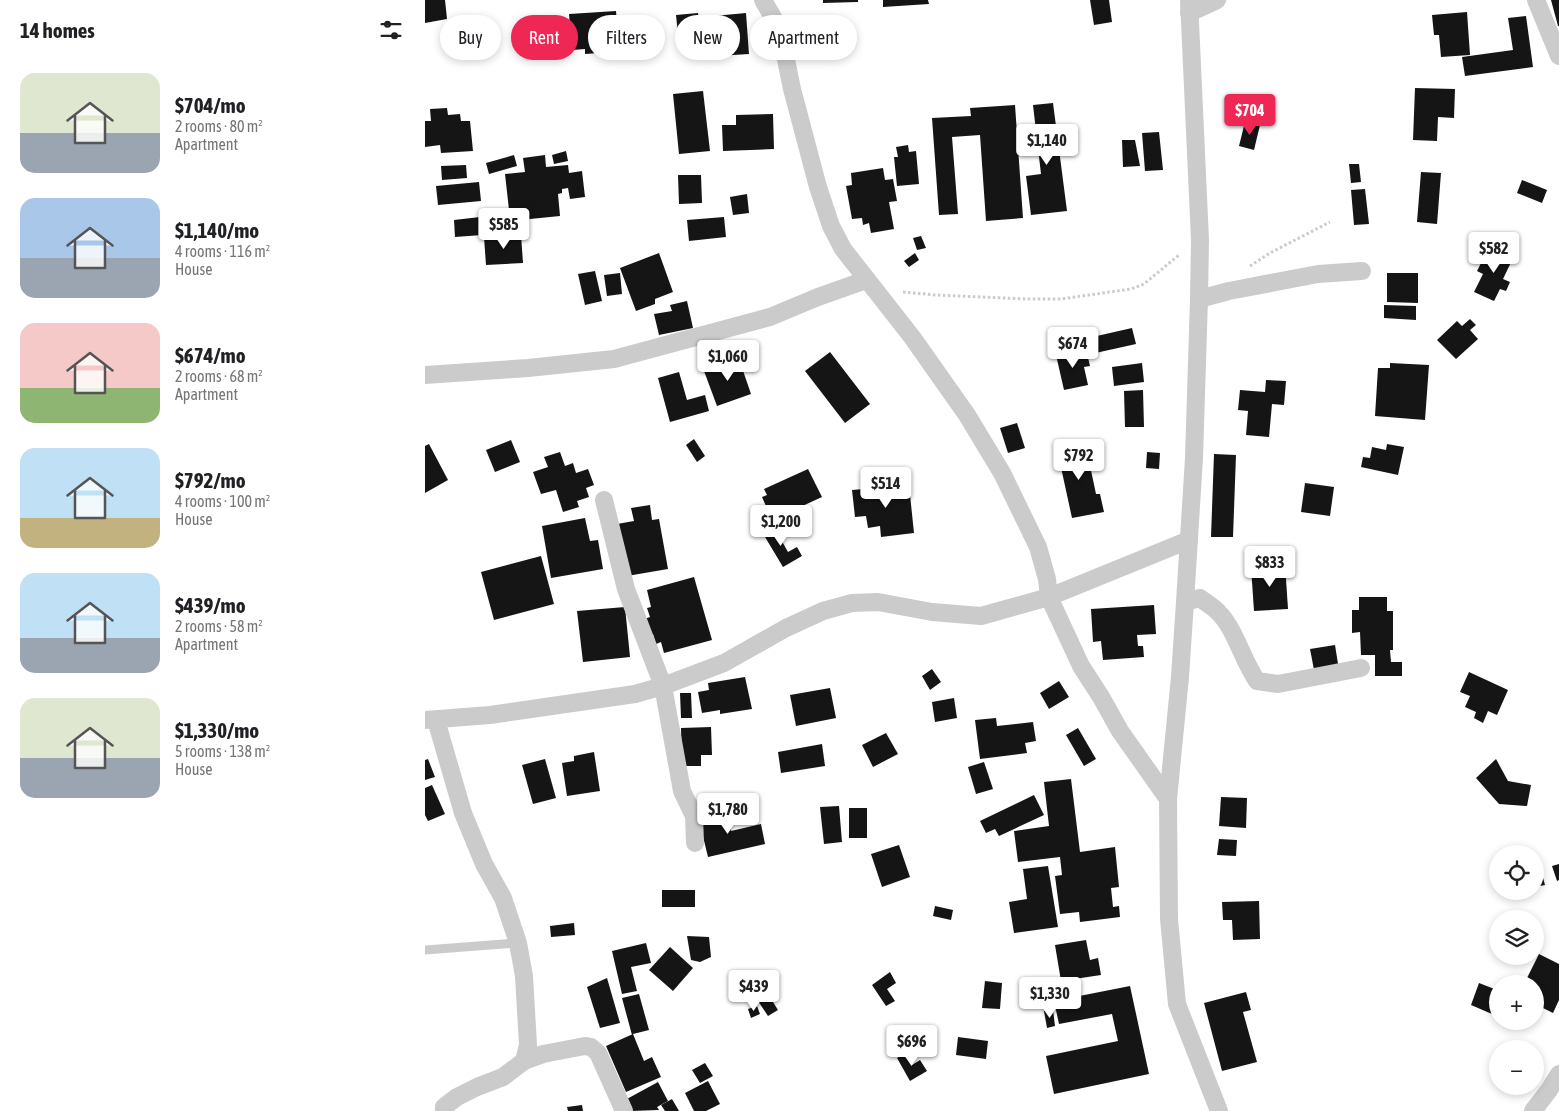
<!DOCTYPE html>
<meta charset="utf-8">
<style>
:root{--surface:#fff;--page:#f2f2f2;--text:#202124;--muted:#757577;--accent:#ef2755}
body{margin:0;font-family:"Asap Condensed",sans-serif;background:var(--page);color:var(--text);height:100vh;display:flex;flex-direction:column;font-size:19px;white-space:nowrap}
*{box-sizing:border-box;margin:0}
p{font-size:16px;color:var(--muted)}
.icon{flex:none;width:28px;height:28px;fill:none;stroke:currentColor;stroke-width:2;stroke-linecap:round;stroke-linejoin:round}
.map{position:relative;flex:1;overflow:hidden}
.details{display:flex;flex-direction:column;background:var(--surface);width:425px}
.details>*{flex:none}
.hud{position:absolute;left:15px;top:15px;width:475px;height:45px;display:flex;gap:10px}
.tools{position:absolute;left:1064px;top:845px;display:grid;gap:10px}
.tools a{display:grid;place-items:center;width:55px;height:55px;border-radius:50%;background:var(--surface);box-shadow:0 2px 8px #0003;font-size:25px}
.price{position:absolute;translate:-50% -42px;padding:0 11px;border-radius:5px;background:#fff;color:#222;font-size:16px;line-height:32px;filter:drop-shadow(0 1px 2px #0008)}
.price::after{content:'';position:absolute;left:50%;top:30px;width:15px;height:11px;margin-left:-8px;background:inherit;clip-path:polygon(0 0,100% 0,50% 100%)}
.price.on{background:var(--accent);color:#fff}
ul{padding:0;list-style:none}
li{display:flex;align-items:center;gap:15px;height:125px;padding:0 20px}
li span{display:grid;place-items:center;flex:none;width:140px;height:100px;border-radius:15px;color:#555}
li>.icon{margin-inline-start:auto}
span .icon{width:60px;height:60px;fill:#fffc;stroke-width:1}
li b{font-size:21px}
h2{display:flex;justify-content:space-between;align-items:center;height:60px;padding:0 20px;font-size:21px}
.tag{padding:0 18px;border-radius:22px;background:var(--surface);box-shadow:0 2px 8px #0003;font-size:18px;line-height:45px}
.tag.on{background:var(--accent);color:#fff}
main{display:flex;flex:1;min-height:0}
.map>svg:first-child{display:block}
.building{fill:#151515}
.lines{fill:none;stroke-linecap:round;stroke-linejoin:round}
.path{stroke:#cbcbcb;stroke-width:3;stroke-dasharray:2.5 2.5;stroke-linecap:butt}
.lane{stroke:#cbcbcb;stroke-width:9}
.street{stroke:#cbcbcb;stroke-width:18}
</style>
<main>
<section class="details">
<h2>14 homes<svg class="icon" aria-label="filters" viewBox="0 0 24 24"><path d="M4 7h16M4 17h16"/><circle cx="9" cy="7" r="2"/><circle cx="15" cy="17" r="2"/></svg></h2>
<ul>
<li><span style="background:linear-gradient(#dfe7d0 60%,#9aa5b1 0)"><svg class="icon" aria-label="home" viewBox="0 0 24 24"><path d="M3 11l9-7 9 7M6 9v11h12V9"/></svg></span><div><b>$704/mo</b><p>2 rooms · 80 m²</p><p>Apartment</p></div></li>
<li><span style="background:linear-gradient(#a9c7e8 60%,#9aa5b1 0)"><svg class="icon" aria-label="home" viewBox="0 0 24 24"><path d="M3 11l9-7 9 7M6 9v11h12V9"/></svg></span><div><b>$1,140/mo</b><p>4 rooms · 116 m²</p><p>House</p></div></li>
<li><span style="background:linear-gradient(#f6c9c9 65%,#8fb573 0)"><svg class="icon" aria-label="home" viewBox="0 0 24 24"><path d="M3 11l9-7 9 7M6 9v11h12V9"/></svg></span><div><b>$674/mo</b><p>2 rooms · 68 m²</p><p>Apartment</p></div></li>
<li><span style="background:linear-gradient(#bfe0f5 70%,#c2b280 0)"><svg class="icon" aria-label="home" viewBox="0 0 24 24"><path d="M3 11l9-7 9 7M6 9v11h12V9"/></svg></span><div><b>$792/mo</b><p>4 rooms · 100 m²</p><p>House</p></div></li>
<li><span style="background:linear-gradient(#bfe0f5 65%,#9aa5b1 0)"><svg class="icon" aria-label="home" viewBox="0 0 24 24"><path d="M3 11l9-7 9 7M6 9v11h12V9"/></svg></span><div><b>$439/mo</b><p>2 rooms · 58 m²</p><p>Apartment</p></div></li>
<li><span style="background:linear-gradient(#dfe7d0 60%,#9aa5b1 0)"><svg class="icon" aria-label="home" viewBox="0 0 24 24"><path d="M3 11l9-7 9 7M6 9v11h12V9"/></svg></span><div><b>$1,330/mo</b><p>5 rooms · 138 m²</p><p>House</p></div></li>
</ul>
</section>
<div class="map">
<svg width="1134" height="1111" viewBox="0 0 1134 1111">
<rect width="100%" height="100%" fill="#fff"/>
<g class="building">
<polygon points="0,0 20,0 22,19 0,23"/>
<polygon points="398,0 433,0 433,2 398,3"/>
<polygon points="458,0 503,0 504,4 458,7"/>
<polygon points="665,0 684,0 687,22 669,25"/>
<polygon points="1126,0 1134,0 1134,26 1133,26"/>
<polygon points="191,11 193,37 187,38 188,52 160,54 160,49 147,50 144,14"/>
<polygon points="1042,12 1045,55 1016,57 1014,35 1009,35 1007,15"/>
<polygon points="273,13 277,41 254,44 251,15"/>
<polygon points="321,13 324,54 292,56 289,16"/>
<polygon points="1101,16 1108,67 1040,76 1037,57 1088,50 1083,18"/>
<polygon points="990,88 1030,89 1029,118 1013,117 1012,141 988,140"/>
<polygon points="278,91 285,151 254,154 248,94"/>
<polygon points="628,103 642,211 606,215 601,176 616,174 608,105"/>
<polygon points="590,105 598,218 561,221 555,135 527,137 533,214 514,215 507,118 546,116 545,108"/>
<polygon points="22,108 23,115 35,114 36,121 45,121 48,151 16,153 15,145 0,147 0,121 6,121 5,109"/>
<polygon points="348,114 349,149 298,151 297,125 311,125 311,115"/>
<polygon points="820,122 835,125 829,150 814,146"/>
<polygon points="734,132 738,170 720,171 717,133"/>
<polygon points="697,140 710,140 715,166 698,167"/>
<polygon points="483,145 484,152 491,151 494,184 472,186 469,157 473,157 471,147"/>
<polygon points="141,151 143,161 129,164 127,155"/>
<polygon points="89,155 92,166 64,174 61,163"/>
<polygon points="120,155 121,167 143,165 144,173 157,171 160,197 145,199 143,188 137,189 137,193 133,194 135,216 95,220 94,209 84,210 80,174 100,172 98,158"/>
<polygon points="924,164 934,164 936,182 926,183"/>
<polygon points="41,165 42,178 17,180 16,166"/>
<polygon points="458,168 460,180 468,179 472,201 464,202 469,229 446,233 444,223 438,225 437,218 427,219 421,186 427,185 426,173"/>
<polygon points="996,172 1016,173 1012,224 992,222"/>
<polygon points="253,175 276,175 277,203 254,204"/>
<polygon points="1097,180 1122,190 1117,203 1092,193"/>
<polygon points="54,182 56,201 13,205 11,186"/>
<polygon points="940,189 944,224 929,225 926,190"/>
<polygon points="322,194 324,213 308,215 305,197"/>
<polygon points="55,217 57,235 30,237 29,220"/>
<polygon points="299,217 301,237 264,241 262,220"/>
<polygon points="96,235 98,263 61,265 59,237"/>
<polygon points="496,236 501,248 492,250 488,238"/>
<polygon points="1068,247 1089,256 1078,279 1085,282 1081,291 1075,289 1069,301 1049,292 1058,274 1052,271 1058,259 1062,261"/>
<polygon points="234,253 248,292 230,299 230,304 211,311 195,268"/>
<polygon points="490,253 494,260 484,267 479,261"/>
<polygon points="170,271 177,301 160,305 153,274"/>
<polygon points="195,273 197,294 182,296 179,275"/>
<polygon points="962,273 993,273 993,303 962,302"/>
<polygon points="262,301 268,328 234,335 229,314 247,311 245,305"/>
<polygon points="959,305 991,306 991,320 959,318"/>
<polygon points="1045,319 1051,325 1045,330 1053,339 1031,359 1012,340 1032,321 1037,326"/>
<polygon points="707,328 711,344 666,354 663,338"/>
<polygon points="661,349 665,366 659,367 663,385 639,390 631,355"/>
<polygon points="405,352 445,404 420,423 380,371"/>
<polygon points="314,359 326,394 292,406 279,371"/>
<polygon points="717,363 719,382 689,386 687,367"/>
<polygon points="965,363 1004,365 1000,420 950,416 953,368 965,368"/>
<polygon points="254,372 262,400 280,395 284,411 245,422 233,378"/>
<polygon points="841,380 861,381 859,405 847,404 844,437 821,435 823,411 813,410 815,390 840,392"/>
<polygon points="718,390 719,427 700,427 699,391"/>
<polygon points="592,423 600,448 583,453 575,428"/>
<polygon points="269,439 280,456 272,462 261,445"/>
<polygon points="86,440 95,462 70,472 61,450"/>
<polygon points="660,442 671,494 675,494 679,512 647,518 632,449"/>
<polygon points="4,444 23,480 0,493 0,446"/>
<polygon points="962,444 979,447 973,475 936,467 938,457 945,458 947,447 961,450"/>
<polygon points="135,452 140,466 148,463 151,473 163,469 169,485 161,488 164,497 152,501 154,507 138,512 131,490 116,494 108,472 123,467 119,457"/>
<polygon points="722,452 735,453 734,469 721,468"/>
<polygon points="789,454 811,455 808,537 786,537"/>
<polygon points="383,469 397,497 347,520 337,497 342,495 339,489"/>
<polygon points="880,483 909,487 905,516 876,512"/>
<polygon points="484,485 489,533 456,537 455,526 443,528 441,516 430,517 427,490"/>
<polygon points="225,505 227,520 234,519 243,569 202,576 192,524 209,521 206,508"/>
<polygon points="160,518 165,541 173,540 178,569 126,578 117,526"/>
<polygon points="348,525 363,552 372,547 377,556 358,567 337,532"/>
<polygon points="116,556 129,604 69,620 56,572"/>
<polygon points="860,564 863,609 829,611 826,567"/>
<polygon points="269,577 287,640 239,653 236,642 231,644 228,634 224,635 219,619 225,617 222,608 226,607 222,590"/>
<polygon points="934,597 962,597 962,611 968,611 968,650 965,650 966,662 977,662 977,676 950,676 950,655 936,655 935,632 927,633 927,610 934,610"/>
<polygon points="729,605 731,634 712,635 713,646 718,646 719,657 678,660 676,641 668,642 666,609"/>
<polygon points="200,607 205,657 158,662 152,611"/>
<polygon points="910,645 914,670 890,675 885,649"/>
<polygon points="507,669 516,682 505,690 497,676"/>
<polygon points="1044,672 1083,690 1072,715 1063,711 1058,723 1049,718 1051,712 1040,707 1045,696 1035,692"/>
<polygon points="320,677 327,709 295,714 295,710 277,713 273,692 284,690 283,683"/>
<polygon points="634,681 644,697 624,709 615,693"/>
<polygon points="405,688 411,718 371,726 365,695"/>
<polygon points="255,693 266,693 267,718 256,718"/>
<polygon points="529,698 532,718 510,722 507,702"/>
<polygon points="571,718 572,726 608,722 611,741 600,743 602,753 555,759 550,720"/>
<polygon points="286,727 287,755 276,755 276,766 257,766 256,728"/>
<polygon points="653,728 671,759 659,766 641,735"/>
<polygon points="461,733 473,754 448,767 437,745"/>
<polygon points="397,744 400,766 356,773 353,752"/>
<polygon points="169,752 175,791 142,796 137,763 149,761 149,756"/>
<polygon points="3,759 10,777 0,780 0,760"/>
<polygon points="120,759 131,798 108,804 97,765"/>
<polygon points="1071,759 1083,781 1106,785 1102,806 1074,804 1051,778"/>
<polygon points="559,762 568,789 551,794 543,767"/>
<polygon points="646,779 655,852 690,847 694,887 686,888 688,907 694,906 695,917 655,922 654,912 635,914 630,876 637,875 635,857 593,862 589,831 624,826 619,782"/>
<polygon points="7,785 20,814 3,821 0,815 0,788"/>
<polygon points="609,795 619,815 574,836 570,829 561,833 555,821"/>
<polygon points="796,797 822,798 821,828 794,826"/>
<polygon points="414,806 417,842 399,844 395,807"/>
<rect x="424" y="808" width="18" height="30"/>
<polygon points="301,810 306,831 336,824 340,844 283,857 273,816"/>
<polygon points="794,839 812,840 811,856 792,855"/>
<polygon points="474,845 485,877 457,887 446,854"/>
<polygon points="1112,856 1120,885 1110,887 1110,857"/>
<polygon points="1134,864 1134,880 1132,881 1127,866"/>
<polygon points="623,866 633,927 589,933 584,902 602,899 598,869"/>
<rect x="237" y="890" width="33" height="17"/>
<polygon points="834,901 835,939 808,940 807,920 798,920 797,902"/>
<polygon points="510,906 528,910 526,920 508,916"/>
<polygon points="149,923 150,935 126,937 125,926"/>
<polygon points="262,936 284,937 286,957 275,962 266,960"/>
<polygon points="661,940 665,960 673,958 676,975 636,981 630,945"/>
<polygon points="221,943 226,963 206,967 212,991 197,994 187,951"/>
<polygon points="245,947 268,968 248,991 224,970"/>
<polygon points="1114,954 1134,964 1134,1000 1128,1013 1110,1004 1110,984 1086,984 1090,977 1100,982"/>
<polygon points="465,972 471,983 462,989 470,1001 461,1006 447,985"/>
<polygon points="182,978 195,1023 175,1028 162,987"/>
<polygon points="560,981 577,983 575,1009 557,1008"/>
<polygon points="1054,983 1072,990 1072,999 1067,1014 1046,1005"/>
<polygon points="705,986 724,1074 629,1094 621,1056 693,1041 687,1014 634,1024 629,1001"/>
<polygon points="821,992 826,1010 818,1012 832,1062 797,1071 779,1003"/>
<polygon points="214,994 224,1030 208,1034 219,1061 227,1057 236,1077 201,1092 181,1046 208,1034 207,1035 197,998"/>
<polygon points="343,994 353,1010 343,1016 333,1001"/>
<polygon points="332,1006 335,1014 326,1018 323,1009"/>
<polygon points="628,1010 630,1026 622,1028 619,1011"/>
<polygon points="533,1037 563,1041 561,1059 531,1055"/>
<polygon points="480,1053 487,1065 495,1060 502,1071 485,1081 472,1058"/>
<polygon points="280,1063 288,1076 275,1083 267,1070"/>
<polygon points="283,1081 295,1104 281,1111 269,1111 260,1093"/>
<polygon points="233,1082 243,1101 232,1107 234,1110 206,1111 200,1100"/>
<polygon points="247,1099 254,1111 240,1111 236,1105"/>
<polygon points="157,1105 158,1111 143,1111 142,1107"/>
</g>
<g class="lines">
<g class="path">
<polyline points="825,266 845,253 905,222"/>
<polyline points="478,292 510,295 603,299 636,299 706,289 719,284 754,255"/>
</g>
<polyline class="lane" points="0,950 93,943"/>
<g class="street">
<polyline points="338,0 349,19 358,45 367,89 393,187 406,226 418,249 487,337 542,415 577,473 613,547 622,579 624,597 656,666 676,697 695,731 743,799"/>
<polyline points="764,0 775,240 774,299 769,458 760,602 755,677 743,799 744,919 752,1004 794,1111"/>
<polyline points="1111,0 1134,56"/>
<polyline points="764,13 792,0"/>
<polyline points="774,299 804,291 893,274 937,271"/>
<polyline points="0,375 103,368 189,359 345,317 393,297 441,280"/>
<polyline points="179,500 201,589 238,686 257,791 269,816 270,843"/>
<path d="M760,602L775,598C781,603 789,607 794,613C810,629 818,661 832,681L853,684L936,668"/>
<polyline points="0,720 65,715 210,694 238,686 299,663 361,628 398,611 427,603 453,602 507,612 556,616 624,597 764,540"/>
<polyline points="11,720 38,813 59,864 78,898 93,943 99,976 103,1045 99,1061 78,1077 52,1087 32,1097 19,1107 19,1111"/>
<polyline points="99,1061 118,1054 160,1046 166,1047 173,1053 199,1111"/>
<polyline points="1108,1111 1124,1090 1134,1074"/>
</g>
</g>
</svg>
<div class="tools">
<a><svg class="icon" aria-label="locate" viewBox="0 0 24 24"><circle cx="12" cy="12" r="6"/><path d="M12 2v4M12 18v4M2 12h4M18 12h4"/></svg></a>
<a><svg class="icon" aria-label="layers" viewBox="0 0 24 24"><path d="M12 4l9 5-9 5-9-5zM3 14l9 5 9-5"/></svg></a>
<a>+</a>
<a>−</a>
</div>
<b class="price on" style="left:825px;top:136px">$704</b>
<b class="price" style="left:622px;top:166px">$1,140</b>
<b class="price" style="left:79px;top:250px">$585</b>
<b class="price" style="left:1069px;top:274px">$582</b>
<b class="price" style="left:648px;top:369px">$674</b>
<b class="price" style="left:303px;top:382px">$1,060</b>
<b class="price" style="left:654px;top:481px">$792</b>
<b class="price" style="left:461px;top:509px">$514</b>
<b class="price" style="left:356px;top:547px">$1,200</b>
<b class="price" style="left:845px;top:588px">$833</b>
<b class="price" style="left:303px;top:835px">$1,780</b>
<b class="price" style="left:329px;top:1012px">$439</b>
<b class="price" style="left:625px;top:1019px">$1,330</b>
<b class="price" style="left:487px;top:1067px">$696</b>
<div class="hud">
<a class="tag">Buy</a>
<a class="tag on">Rent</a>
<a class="tag">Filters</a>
<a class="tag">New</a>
<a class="tag">Apartment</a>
</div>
</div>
</main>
